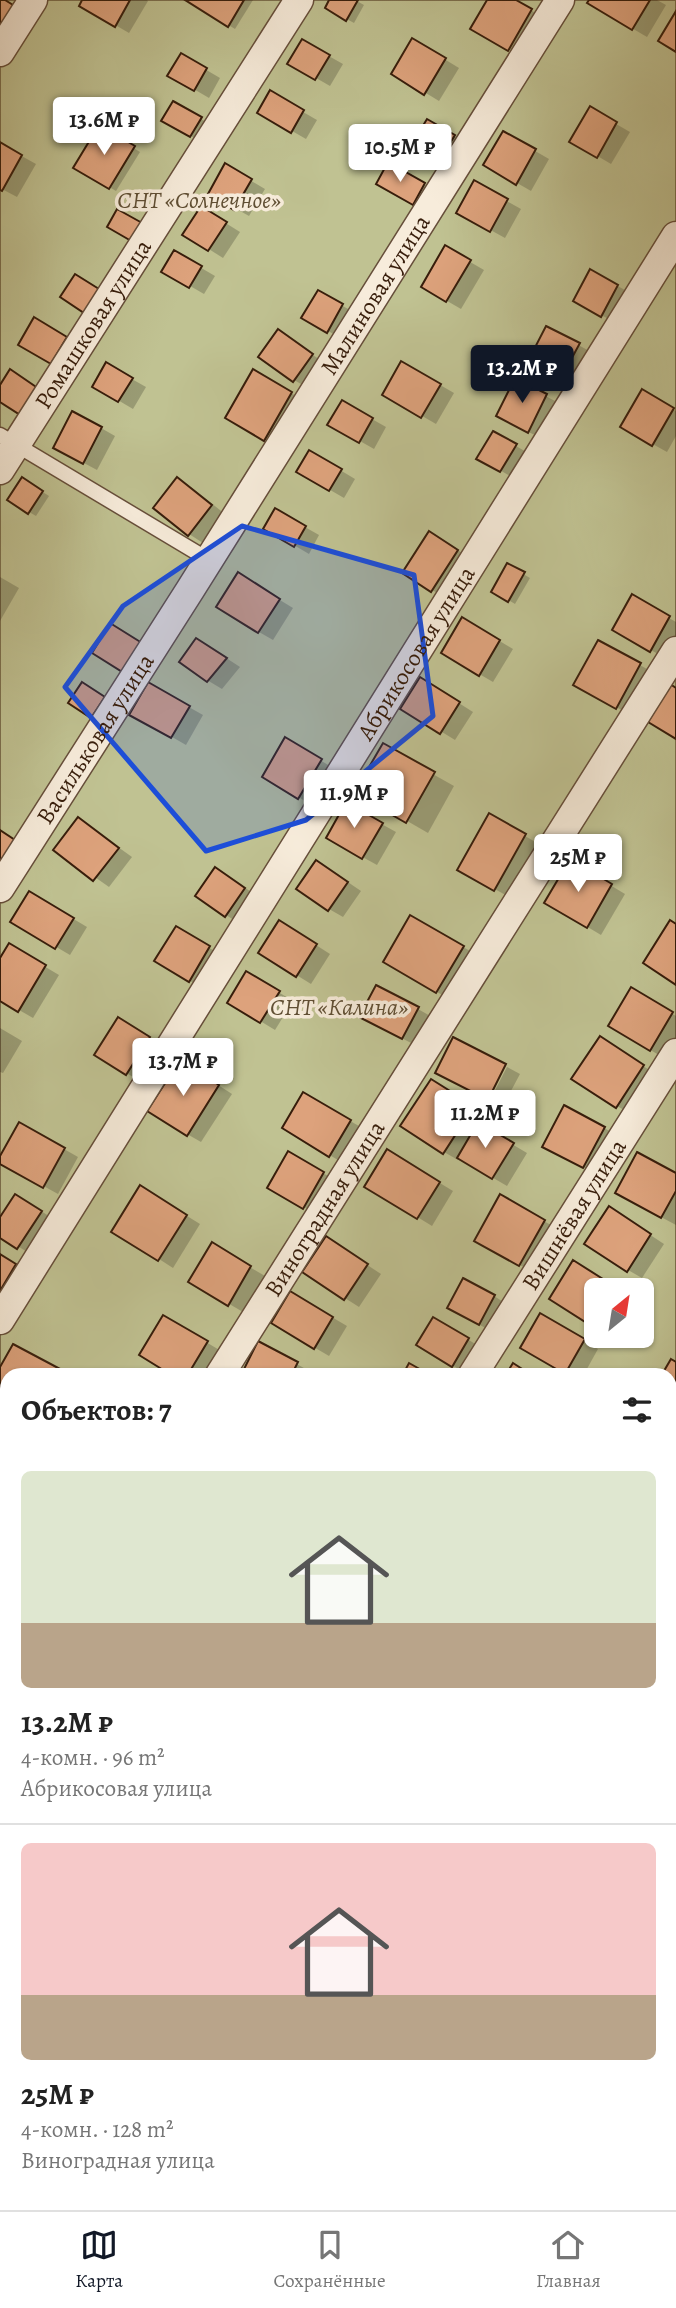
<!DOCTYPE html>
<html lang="ru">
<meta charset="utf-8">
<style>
:root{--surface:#fff;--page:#f6f6f6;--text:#222;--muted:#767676;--line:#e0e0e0;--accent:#111827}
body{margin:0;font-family:Alegreya,serif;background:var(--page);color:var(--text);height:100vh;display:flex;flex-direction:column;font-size:26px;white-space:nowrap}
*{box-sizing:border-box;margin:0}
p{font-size:23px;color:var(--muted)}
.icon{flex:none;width:38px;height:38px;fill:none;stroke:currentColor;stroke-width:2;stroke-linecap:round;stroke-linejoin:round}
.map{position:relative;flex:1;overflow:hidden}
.details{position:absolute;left:0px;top:1368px;width:677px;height:842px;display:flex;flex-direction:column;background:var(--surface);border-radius:21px 21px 0 0;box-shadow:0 2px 5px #0004}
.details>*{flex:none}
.needle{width:46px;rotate:30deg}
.tools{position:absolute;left:584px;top:1278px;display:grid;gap:14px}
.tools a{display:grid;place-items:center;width:70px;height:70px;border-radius:10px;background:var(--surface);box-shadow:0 2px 5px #0004;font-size:35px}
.price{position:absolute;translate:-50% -60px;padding:0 16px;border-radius:7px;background:#fff;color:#222;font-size:23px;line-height:46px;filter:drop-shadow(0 2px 4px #0008)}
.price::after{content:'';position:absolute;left:50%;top:42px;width:21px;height:16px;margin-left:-10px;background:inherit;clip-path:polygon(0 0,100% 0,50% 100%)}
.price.active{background:var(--accent);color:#fff}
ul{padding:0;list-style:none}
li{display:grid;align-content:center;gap:14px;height:371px;padding:0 21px}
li+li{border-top:2px solid var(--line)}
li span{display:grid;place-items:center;height:217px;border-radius:10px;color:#555}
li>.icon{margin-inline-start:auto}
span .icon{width:126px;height:126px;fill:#fffc;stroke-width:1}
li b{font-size:30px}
h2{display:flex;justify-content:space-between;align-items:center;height:84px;padding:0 21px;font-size:30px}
.menu{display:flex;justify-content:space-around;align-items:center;height:98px;border-top:2px solid var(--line);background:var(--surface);font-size:19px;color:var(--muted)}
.menu a{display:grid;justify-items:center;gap:4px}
.menu .active{color:var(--accent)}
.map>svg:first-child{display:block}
.green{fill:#c0c292;stroke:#7c704e;stroke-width:2;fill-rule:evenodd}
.shadow{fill:#0003}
.building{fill:#dda27c;stroke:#371d0b;stroke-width:2}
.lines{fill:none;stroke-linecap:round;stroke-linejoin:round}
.lane-casing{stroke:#664e3a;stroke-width:17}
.street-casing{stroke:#664e3a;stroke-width:31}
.lane{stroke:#f7ecdb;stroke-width:14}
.street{stroke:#f7ecdb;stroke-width:28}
.marked{fill:#1d4ed8;fill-opacity:0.2;stroke:#1d4ed8;stroke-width:5;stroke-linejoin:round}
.labels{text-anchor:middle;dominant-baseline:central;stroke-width:7;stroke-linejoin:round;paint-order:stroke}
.park-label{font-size:24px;font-style:italic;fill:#604f34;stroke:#f7ecdb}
.street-label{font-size:24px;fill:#371d0b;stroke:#f7ecdb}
</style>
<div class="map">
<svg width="676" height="2210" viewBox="0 0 676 2210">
<rect width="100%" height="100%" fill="#f2e2c8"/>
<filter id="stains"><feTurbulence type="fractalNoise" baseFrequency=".00286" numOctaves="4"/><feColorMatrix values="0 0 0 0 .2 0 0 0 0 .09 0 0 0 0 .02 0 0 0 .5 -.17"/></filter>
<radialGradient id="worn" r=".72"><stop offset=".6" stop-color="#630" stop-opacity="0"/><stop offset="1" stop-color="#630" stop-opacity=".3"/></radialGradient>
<path class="green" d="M0,0H676V2210H0ZM597,1290H642V1335H597ZM7,1376H670V2203H7Z"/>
<g class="shadow">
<polygon points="84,0 147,0 148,1 129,33 81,5"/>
<polygon points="187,0 253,0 235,29"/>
<polygon points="331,0 355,0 364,5 354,23 327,8"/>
<polygon points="489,0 513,0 546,19 523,58 472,29"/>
<polygon points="591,0 657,0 666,5 647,37 589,3"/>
<polygon points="413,40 459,68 439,101 393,73"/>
<polygon points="302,41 343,64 330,86 290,63"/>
<polygon points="181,55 220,78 209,98 170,75"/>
<polygon points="270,93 317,120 306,139 259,112"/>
<polygon points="173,103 215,127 205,144 163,120"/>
<polygon points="590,109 630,132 611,164 572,141"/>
<polygon points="427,121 460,140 453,153 420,134"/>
<polygon points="100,127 140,152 116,191 75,167"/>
<polygon points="504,133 549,159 531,191 486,165"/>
<polygon points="0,144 36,164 17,197 0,188"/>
<polygon points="389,164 438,193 427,211 378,183"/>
<polygon points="226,166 265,189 249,216 210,194"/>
<polygon points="474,183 521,209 505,238 458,212"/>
<polygon points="216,217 240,232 223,258 185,234"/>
<polygon points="446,248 484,270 461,309 423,287"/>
<polygon points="174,252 215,276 204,294 164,271"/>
<polygon points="591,271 632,294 616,323 575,301"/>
<polygon points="318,292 357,314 342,339 304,317"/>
<polygon points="547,328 593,353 575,387 543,370"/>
<polygon points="278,331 326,364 308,388 294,380"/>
<polygon points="402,363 454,393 436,424 384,394"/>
<polygon points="107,365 146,387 133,409 94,386"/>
<polygon points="254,372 305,401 279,447 227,417"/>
<polygon points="516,381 561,404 543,439 512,424"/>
<polygon points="643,392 676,411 676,436 667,452 622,427"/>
<polygon points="342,402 386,427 374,449 330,424"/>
<polygon points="101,428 115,436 97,470 69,455"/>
<polygon points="493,433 530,454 515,479 479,458"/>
<polygon points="310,452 355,479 344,498 299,472"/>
<polygon points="177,480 192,488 225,514 203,543 189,534"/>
<polygon points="29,483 49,496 36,516 29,512"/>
<polygon points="275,510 319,535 309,554 265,528"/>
<polygon points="444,541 471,559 446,598 432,590"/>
<polygon points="508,565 530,578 515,604 493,591"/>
<polygon points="0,577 19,588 0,621"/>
<polygon points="252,583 293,608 273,640 259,632"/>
<polygon points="632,597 676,622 676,639 665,658 614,629"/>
<polygon points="463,619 513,649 493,682 443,653"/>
<polygon points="599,642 654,673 631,715 575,685"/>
<polygon points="211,648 240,667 222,689 207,680"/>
<polygon points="148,684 203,715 186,745 132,714"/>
<polygon points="435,688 473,712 455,740 403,708"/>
<polygon points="286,740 335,769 313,806 264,776"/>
<polygon points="383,746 454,786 428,833 357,792"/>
<polygon points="347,805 396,832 377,865 328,838"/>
<polygon points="490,816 539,844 509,897 459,869"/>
<polygon points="79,819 132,857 109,887 55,849"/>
<polygon points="570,861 625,894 601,935 546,902"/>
<polygon points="330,870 361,891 343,917 329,909"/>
<polygon points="230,877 258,897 240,924 226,915"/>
<polygon points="30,893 87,927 70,955 12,921"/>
<polygon points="411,917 484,959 458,1004 385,962"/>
<polygon points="176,928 223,956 204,989 156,961"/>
<polygon points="294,931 330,954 311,984 261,953"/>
<polygon points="10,946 59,975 33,1018 0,999 0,962"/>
<polygon points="247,973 293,1001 275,1030 229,1002"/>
<polygon points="632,990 676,1016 676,1039 664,1058 610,1026"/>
<polygon points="418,1009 432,1017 417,1046 376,1025"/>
<polygon points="132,1027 163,1046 141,1082 96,1054"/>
<polygon points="0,1028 22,1041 3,1073 0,1072"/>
<polygon points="614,1047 657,1075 631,1114 617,1106"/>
<polygon points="507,1067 520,1074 503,1106 490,1100"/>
<polygon points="195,1070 232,1094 201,1142 187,1134"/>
<polygon points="446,1089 487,1116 480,1125 527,1153 507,1186 459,1158 458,1160 444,1152"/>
<polygon points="304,1094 364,1129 343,1163 284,1128"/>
<polygon points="565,1107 619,1136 598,1175 558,1154"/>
<polygon points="20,1124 78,1157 58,1194 0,1162"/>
<polygon points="289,1154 337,1181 318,1215 270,1188"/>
<polygon points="402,1160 453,1191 432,1226 367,1186"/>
<polygon points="676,1175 676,1225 631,1201"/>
<polygon points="155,1196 200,1224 173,1268 159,1259"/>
<polygon points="501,1197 558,1229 534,1273 476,1240"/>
<polygon points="30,1204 55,1220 32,1255 0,1235 0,1221"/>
<polygon points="623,1217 664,1244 642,1278 628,1270"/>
<polygon points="212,1245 265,1276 243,1312 190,1281"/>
<polygon points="340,1247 381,1274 359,1307 304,1272"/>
<polygon points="0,1256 29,1274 0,1314"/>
<polygon points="588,1271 618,1290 597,1290 597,1327 551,1299"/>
<polygon points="291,1293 347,1326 329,1356 273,1323"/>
<polygon points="494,1296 508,1305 493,1332 463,1316"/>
<polygon points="541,1316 598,1349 583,1376 571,1376 523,1347"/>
<polygon points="164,1317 221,1351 206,1376 176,1376"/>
<polygon points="434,1319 482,1348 467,1374 418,1345"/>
<polygon points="259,1343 311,1372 310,1376 255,1376"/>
<polygon points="670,1437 676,1440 676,1479 670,1486"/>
<polygon points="0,1566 7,1571 7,1627 5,1630 7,1631 7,1687 0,1683 0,1628 2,1624 0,1623"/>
<polygon points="670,1598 676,1602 676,1625 670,1634"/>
<polygon points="670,1822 676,1826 676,1848 670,1856"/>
<polygon points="670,2000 676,2003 676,2021 670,2031"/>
<polygon points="0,2022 7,2028 7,2041 0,2050"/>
<polygon points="0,2093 7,2099 7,2124 0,2133"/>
<polygon points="198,2203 224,2203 218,2210 208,2210"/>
<polygon points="385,2203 445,2203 446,2210 393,2210"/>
<polygon points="569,2203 595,2203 590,2210 579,2210"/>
</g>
<g class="building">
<polygon points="0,0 5,0 13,5 3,23 0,22"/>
<polygon points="82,0 130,0 115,27 79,6"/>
<polygon points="185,0 244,0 228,27"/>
<polygon points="329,0 358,0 346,21 325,8"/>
<polygon points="487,0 516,0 532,9 508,51 470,29"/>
<polygon points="589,0 650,0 632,30 587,3"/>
<polygon points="676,11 676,52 658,41"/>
<polygon points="412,38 446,58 424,95 391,74"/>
<polygon points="302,39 330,55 315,80 287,64"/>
<polygon points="181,53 207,68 194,91 167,76"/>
<polygon points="270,90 304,110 291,133 257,113"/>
<polygon points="173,101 202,117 190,137 161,121"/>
<polygon points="590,106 617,122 597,158 569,142"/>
<polygon points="427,119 455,135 446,150 418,134"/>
<polygon points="99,125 135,146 109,189 73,168"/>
<polygon points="503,131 536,149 516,185 483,165"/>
<polygon points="0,142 22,155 2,191 0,190"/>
<polygon points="388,162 425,183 413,205 376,184"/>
<polygon points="225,163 252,179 234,210 208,194"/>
<polygon points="474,180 508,199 490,232 456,213"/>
<polygon points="201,206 227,222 208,251 182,235"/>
<polygon points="117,209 144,224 133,242 107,227"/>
<polygon points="445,245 471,260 446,302 421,287"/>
<polygon points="174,250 202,266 189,288 161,272"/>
<polygon points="590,269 618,285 601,317 573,301"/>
<polygon points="75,274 99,289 84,313 60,297"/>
<polygon points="318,290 343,304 327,333 301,318"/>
<polygon points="34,317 67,337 51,364 18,345"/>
<polygon points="546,326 580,343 560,380 527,363"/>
<polygon points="278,329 313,354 293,382 258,357"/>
<polygon points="401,361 441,384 421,418 382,395"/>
<polygon points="106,362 133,378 118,402 92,387"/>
<polygon points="10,369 42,391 25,418 0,402 0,385"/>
<polygon points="253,369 292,392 264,441 225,418"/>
<polygon points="515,378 547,394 528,433 496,416"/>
<polygon points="642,389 674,408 652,446 620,427"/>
<polygon points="342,400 373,418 359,443 327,425"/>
<polygon points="72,411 102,427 83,464 53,448"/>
<polygon points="493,431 517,444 500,472 476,459"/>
<polygon points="309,450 342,469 329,491 296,472"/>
<polygon points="22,477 43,491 28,514 7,500"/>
<polygon points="177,477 212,505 188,536 153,508"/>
<polygon points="275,508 306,526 294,547 263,529"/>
<polygon points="429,531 458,550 431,592 402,573"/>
<polygon points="507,563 525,572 508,602 491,592"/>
<polygon points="238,572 280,599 258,633 216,607"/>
<polygon points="632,594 670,616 650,652 612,630"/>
<polygon points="462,617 500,640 479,676 441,653"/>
<polygon points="110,623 142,643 124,673 92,653"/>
<polygon points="196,638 227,658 207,682 179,662"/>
<polygon points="598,640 641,663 616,709 573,685"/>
<polygon points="420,677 460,702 440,734 400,709"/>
<polygon points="82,682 105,697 91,718 68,703"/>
<polygon points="148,682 190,706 171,738 129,715"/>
<polygon points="670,684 676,688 676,739 648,722"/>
<polygon points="285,737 322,759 298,799 262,777"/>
<polygon points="383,743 435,772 406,823 354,793"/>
<polygon points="346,802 383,823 362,859 326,838"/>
<polygon points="489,813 526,834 494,891 457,870"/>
<polygon points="78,817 119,848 93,881 53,850"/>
<polygon points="0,830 15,840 0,862"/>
<polygon points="570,859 612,884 587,928 544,903"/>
<polygon points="316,860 348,882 328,911 296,889"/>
<polygon points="215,867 245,888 225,917 195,896"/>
<polygon points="29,891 74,918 55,949 10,922"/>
<polygon points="410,915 464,946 436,993 383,962"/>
<polygon points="279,920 317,944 296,977 258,953"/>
<polygon points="670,920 676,924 676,985 643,963"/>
<polygon points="176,926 210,946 189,982 154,961"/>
<polygon points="9,943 46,965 18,1012 0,1001 0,958"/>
<polygon points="246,971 280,991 260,1023 227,1003"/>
<polygon points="376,985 419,1007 402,1039 359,1017"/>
<polygon points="631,987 673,1012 650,1051 608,1026"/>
<polygon points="118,1017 150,1037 126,1075 94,1055"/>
<polygon points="600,1036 644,1065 616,1108 571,1079"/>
<polygon points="453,1037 506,1064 488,1100 435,1073"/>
<polygon points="180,1060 219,1085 187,1136 147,1111"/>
<polygon points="431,1079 474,1106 443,1154 400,1126"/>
<polygon points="303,1092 351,1120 329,1157 282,1128"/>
<polygon points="564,1105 605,1127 583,1168 542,1147"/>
<polygon points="19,1122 65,1148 43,1188 0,1164 0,1156"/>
<polygon points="478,1122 514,1143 492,1179 457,1158"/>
<polygon points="387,1149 440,1182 417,1219 364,1187"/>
<polygon points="288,1151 324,1172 303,1209 267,1188"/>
<polygon points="637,1152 676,1173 676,1191 661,1218 615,1193"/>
<polygon points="140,1185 187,1215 158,1261 111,1232"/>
<polygon points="15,1194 42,1211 17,1249 0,1238 0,1217"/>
<polygon points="500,1194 545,1220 519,1266 474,1241"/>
<polygon points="609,1206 651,1234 627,1272 584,1244"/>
<polygon points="326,1236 368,1264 344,1300 302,1272"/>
<polygon points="212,1242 251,1266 228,1306 188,1282"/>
<polygon points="0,1254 16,1264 0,1291"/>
<polygon points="573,1260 614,1286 612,1290 597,1290 597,1314 590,1325 549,1299"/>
<polygon points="463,1278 495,1295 479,1325 447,1308"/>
<polygon points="290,1291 333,1317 314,1349 271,1323"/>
<polygon points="540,1313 585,1339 565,1374 520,1348"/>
<polygon points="163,1315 208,1341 187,1376 173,1376 139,1355"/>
<polygon points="433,1317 469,1338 452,1367 416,1345"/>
<polygon points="258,1341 298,1362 291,1376 252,1376 243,1371"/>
<polygon points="13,1344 62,1370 59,1376 7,1376 7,1397 0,1393 0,1367"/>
<polygon points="671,1359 676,1362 676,1415 670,1412 670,1376 661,1376"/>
<polygon points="409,1363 432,1376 402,1376"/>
<polygon points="513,1363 533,1376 505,1376"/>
<polygon points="676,1519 676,1573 670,1570 670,1528"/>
<polygon points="0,1565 7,1569 7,1596 0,1608"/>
<polygon points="0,1625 7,1629 7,1682 4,1688 0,1685"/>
<polygon points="671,1747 676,1749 676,1798 670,1795"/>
<polygon points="7,1842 7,1883 0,1877 0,1851"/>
<polygon points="671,1891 676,1895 676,1968 670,1964"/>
<polygon points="7,1949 7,1988 0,1981 0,1955"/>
<polygon points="676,2068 676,2115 670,2111 670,2076"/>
<polygon points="676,2141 676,2210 670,2210 660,2203 670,2203 670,2149"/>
<polygon points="383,2203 431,2203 425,2210 391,2210"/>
</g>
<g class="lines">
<g class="lane-casing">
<polyline id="lane" points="0,435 209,560"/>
</g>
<g class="street-casing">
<g id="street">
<polyline points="0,52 33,0"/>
<path id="s1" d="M0,470L299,0"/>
<path id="s2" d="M0,888L190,590L560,0"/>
<path id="s3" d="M0,1320L676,236"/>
<path id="s4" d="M219,1376L676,651"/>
<path id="s5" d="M472,1376L676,1053"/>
<polyline points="670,1492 676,1483"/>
<polyline points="0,1724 7,1713"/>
<polyline points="0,1757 7,1763"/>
<polyline points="670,1866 676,1857"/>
<polyline points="0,1926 7,1917"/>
<polyline points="546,2203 555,2210"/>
<polyline points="109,2210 114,2203"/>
<polyline points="445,2210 450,2203"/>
</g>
</g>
<use href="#lane" class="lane"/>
<use href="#street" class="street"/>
</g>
<path class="marked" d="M242,526L414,575L433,716L306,820L206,851L65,687L123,606Z"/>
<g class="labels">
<g class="park-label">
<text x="199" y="200">СНТ «Солнечное»</text>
<text x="339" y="1007">СНТ «Калина»</text>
</g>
<g class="street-label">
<text stroke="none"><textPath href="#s2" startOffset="702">Малиновая улица</textPath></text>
<text stroke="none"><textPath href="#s1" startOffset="173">Ромашковая улица</textPath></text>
<text stroke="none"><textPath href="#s3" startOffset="786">Абрикосовая улица</textPath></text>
<text stroke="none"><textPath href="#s2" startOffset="177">Васильковая улица</textPath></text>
<text stroke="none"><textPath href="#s4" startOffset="198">Виноградная улица</textPath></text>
<text stroke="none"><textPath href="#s5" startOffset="191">Вишнёвая улица</textPath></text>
</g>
</g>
<rect width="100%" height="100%" filter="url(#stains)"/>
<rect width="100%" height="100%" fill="url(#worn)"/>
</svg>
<div class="tools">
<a><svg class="needle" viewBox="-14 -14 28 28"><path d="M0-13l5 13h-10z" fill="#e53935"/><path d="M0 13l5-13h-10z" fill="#767676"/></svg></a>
</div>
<b class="price" style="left:104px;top:157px">13.6M ₽</b>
<b class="price" style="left:400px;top:184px">10.5M ₽</b>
<b class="price active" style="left:522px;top:405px">13.2M ₽</b>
<b class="price" style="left:354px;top:830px">11.9M ₽</b>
<b class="price" style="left:578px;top:894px">25M ₽</b>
<b class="price" style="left:183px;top:1098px">13.7M ₽</b>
<b class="price" style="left:485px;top:1150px">11.2M ₽</b>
<section class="details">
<h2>Объектов: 7<svg class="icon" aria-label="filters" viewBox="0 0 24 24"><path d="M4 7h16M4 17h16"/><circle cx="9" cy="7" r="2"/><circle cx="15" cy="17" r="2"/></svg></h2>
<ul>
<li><span style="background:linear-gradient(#dfe7d0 70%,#b9a48a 0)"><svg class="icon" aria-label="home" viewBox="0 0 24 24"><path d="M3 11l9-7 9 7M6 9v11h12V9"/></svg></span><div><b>13.2M ₽</b><p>4-комн. · 96 m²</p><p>Абрикосовая улица</p></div></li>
<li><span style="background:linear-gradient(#f6c9c9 70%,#b9a48a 0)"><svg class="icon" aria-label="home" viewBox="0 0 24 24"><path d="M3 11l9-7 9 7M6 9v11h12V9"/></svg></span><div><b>25M ₽</b><p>4-комн. · 128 m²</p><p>Виноградная улица</p></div></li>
</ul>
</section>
</div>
<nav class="menu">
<a class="active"><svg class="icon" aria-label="map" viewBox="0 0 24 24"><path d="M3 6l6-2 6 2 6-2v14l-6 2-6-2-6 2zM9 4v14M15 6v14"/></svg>Карта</a>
<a><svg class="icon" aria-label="saved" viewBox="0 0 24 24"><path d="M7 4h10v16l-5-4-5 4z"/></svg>Сохранённые</a>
<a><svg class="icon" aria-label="home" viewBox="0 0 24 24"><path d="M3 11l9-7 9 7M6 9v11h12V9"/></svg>Главная</a>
</nav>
